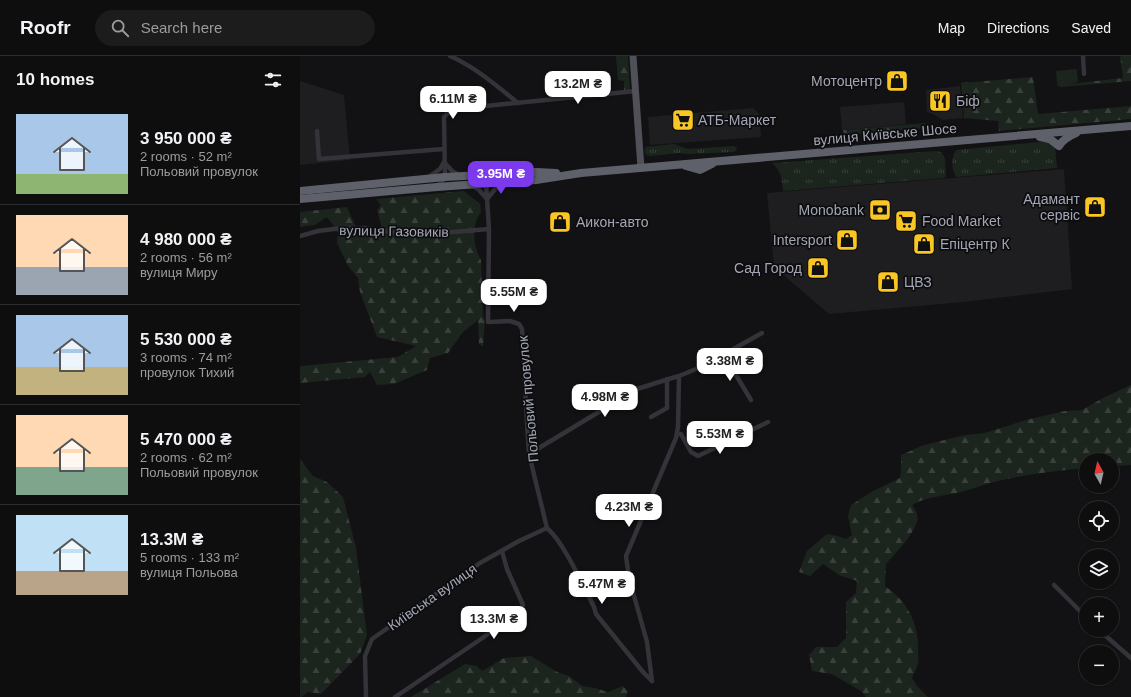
<!DOCTYPE html>
<meta charset="utf-8">
<style>
:root{--surface:#0e0e0f;--page:#1c1c1d;--text:#f1f3f6;--muted:#9b9c9e;--line:#2e2e2f;--accent:#7c3aed}
body{margin:0;font-family:Arial,sans-serif;background:var(--page);color:var(--text);height:100vh;display:flex;flex-direction:column;font-size:15px;white-space:nowrap}
*{box-sizing:border-box;margin:0}
p{font-size:13px;color:var(--muted)}
.icon{flex:none;width:22px;height:22px;fill:none;stroke:currentColor;stroke-width:2;stroke-linecap:round;stroke-linejoin:round}
.map{position:relative;flex:1;overflow:hidden}
.details{display:flex;flex-direction:column;background:var(--surface);width:300px}
.details>*{flex:none}
.needle{width:26px;rotate:352deg}
.fabs{position:absolute;left:779px;top:397px;display:grid;gap:8px}
.fabs a{display:grid;place-items:center;width:40px;height:40px;border-radius:50%;background:var(--surface);box-shadow:0 1px 3px #0004,0 0 0 1px var(--line);font-size:20px}
.price{position:absolute;translate:-50% -34px;padding:0 9px;border-radius:8px;background:#fff;color:#222;font-size:13px;line-height:26px;filter:drop-shadow(0 1px 2px #0008)}
.price::after{content:'';position:absolute;left:50%;top:24px;width:12px;height:9px;margin-left:-6px;background:inherit;clip-path:polygon(0 0,100% 0,50% 100%)}
.price.active{background:var(--accent);color:#fff}
ul{padding:0;list-style:none}
li{display:flex;align-items:center;gap:12px;height:100px;padding:0 16px}
li+li{border-top:1px solid var(--line)}
li span{display:grid;place-items:center;flex:none;width:112px;height:80px;border-radius:0px;color:#555}
li>.icon{margin-inline-start:auto}
span .icon{width:48px;height:48px;fill:#fffc;stroke-width:1}
li b{font-size:17px}
h2{display:flex;justify-content:space-between;align-items:center;height:48px;padding:0 16px;font-size:17px}
header{display:flex;align-items:center;gap:24px;box-sizing:border-box;height:56px;padding:0 20px;background:var(--surface);border-bottom:1px solid var(--line)}
header strong{font-size:19px}
nav{display:flex;gap:22px;margin-inline-start:auto;font-size:14px}
.search{width:280px;height:36px;background:var(--page);display:flex;align-items:center;gap:10px;box-sizing:border-box;padding:0 14px;border-radius:22px;color:var(--muted);font-size:15px}
main{display:flex;flex:1;min-height:0}
.map>svg:first-child{display:block}
.built{fill:#1e1e21}
.grass{fill:url(#grass-tufts)}
.forest{fill:url(#forest-firs)}
.garden{fill:#1c241e}
.lines{fill:none;stroke-linecap:round;stroke-linejoin:round}
.street{stroke:#333339;stroke-width:4.5}
.primary{stroke:#4f5058;stroke-width:7}
.highway{stroke:#5f616a;stroke-width:8}
.labels{text-anchor:middle;dominant-baseline:central;stroke-width:3.5;stroke-linejoin:round;paint-order:stroke}
.poi-label{font-size:14px;fill:#a3a7b5;stroke:#0d0d0f;text-anchor:start}
.street-label{font-size:14px;fill:#a3a7b5;stroke:#0d0d0f}
</style>
<header>
<strong>Roofr</strong>
<div class="search"><svg class="icon" aria-label="search" viewBox="0 0 24 24"><circle cx="10" cy="10" r="6"/><path d="M15 15l6 6"/></svg>Search here</div>
<nav><a>Map</a><a>Directions</a><a>Saved</a></nav>
</header>
<main>
<section class="details">
<h2>10 homes<svg class="icon" aria-label="filters" viewBox="0 0 24 24"><path d="M4 7h16M4 17h16"/><circle cx="9" cy="7" r="2"/><circle cx="15" cy="17" r="2"/></svg></h2>
<ul>
<li><span style="background:linear-gradient(#a9c7e8 75%,#8fb573 0)"><svg class="icon" aria-label="home" viewBox="0 0 24 24"><path d="M3 11l9-7 9 7M6 9v11h12V9"/></svg></span><div><b>3 950 000 ₴</b><p>2 rooms · 52 m²</p><p>Польовий провулок</p></div></li>
<li><span style="background:linear-gradient(#ffd9b3 65%,#9aa5b1 0)"><svg class="icon" aria-label="home" viewBox="0 0 24 24"><path d="M3 11l9-7 9 7M6 9v11h12V9"/></svg></span><div><b>4 980 000 ₴</b><p>2 rooms · 56 m²</p><p>вулиця Миру</p></div></li>
<li><span style="background:linear-gradient(#a9c7e8 65%,#c2b280 0)"><svg class="icon" aria-label="home" viewBox="0 0 24 24"><path d="M3 11l9-7 9 7M6 9v11h12V9"/></svg></span><div><b>5 530 000 ₴</b><p>3 rooms · 74 m²</p><p>провулок Тихий</p></div></li>
<li><span style="background:linear-gradient(#ffd9b3 65%,#7fa58c 0)"><svg class="icon" aria-label="home" viewBox="0 0 24 24"><path d="M3 11l9-7 9 7M6 9v11h12V9"/></svg></span><div><b>5 470 000 ₴</b><p>2 rooms · 62 m²</p><p>Польовий провулок</p></div></li>
<li><span style="background:linear-gradient(#bfe0f5 70%,#b9a48a 0)"><svg class="icon" aria-label="home" viewBox="0 0 24 24"><path d="M3 11l9-7 9 7M6 9v11h12V9"/></svg></span><div><b>13.3M ₴</b><p>5 rooms · 133 m²</p><p>вулиця Польова</p></div></li>
</ul>
</section>
<div class="map">
<svg width="831" height="641" viewBox="0 0 831 641">
<defs>
<pattern id="grass-tufts" width="24" height="20" patternUnits="userSpaceOnUse"><rect width="24" height="20" fill="#1c241e"/><path d="M3 7l-1-3M5 7V3M7 7l1-3M15 17l-1-3M17 17v-4M19 17l1-3" fill="none" stroke="#3a413c"/></pattern>
<pattern id="forest-firs" width="22" height="20" patternUnits="userSpaceOnUse"><rect width="22" height="20" fill="#1c241e"/><path d="M5 1l3.5 6h-7zM16 11l3.5 6h-7z" fill="#3a413c"/></pattern>
</defs>
<rect width="100%" height="100%" fill="#121214"/>
<g class="built">
<polygon points="0,25 44,39 50,104 0,109"/>
<polygon points="660,30 663,62 643,64 633,58 627,56 626,34"/>
<polygon points="604,46 606,68 542,74 540,51"/>
<polygon points="453,52 459,58 461,81 350,89 348,61"/>
<polygon points="764,113 772,233 663,246 529,258 474,211 467,137"/>
</g>
<g class="grass">
<path d="M749,85L755,92L757,112L657,121C651,116 651,100 656,94Z"/>
<path d="M374,88L388,93L434,90L436,91L437,94L434,96L388,98L379,97L350,100C346,99 344,97 345,93L346,91Z"/>
<path d="M636,95L641,96L645,102L646,120L644,122L483,135C482,124 481,114 472,107Z"/>
</g>
<g class="forest">
<polygon points="316,0 328,0 330,34 324,34 324,25 318,24"/>
<polygon points="820,0 831,0 831,25 760,31 757,29 760,24 770,28 823,22"/>
<polygon points="733,21 738,58 831,50 831,63 699,75 698,65 664,62 661,27"/>
<polygon points="626,67 626,72 544,79 543,74"/>
<path d="M164,135L180,148L181,156C171,169 173,190 181,204L183,260L185,264L183,291L179,288L178,264L162,277L148,297L130,302L127,314L94,328L77,329L70,316L65,321L0,327V310L98,301L116,290L77,281L60,236L58,222L48,210L37,187L38,176L27,161L15,169L0,171V156L47,151L58,176L84,180L77,154L81,149L76,143Z"/>
<path d="M831,329V409L812,410V404H786V412C756,415 727,418 698,425C684,428 671,434 657,437C642,440 625,441 612,449L616,455L618,463L615,471L607,484L586,508L585,530C608,546 619,568 618,595C618,600 619,606 617,611C616,614 613,618 612,622L617,630L628,641H566L561,635L532,618L512,615L509,599L516,591H537L546,582V546L556,537L557,525L539,519L523,508L510,520L499,516L507,495L527,478L537,480L546,483L552,479L548,460L551,449L573,435L600,422L601,415V399L624,389L665,379L685,377L726,364L765,355L782,354L803,342Z"/>
<polygon points="0,403 13,420 27,426 43,441 56,492 67,579 60,598 21,638 8,636 1,641 0,641"/>
<polygon points="231,600 257,616 269,620 282,630 295,632 308,636 323,630 328,635 326,641 111,641 165,608 177,610 182,615 204,602"/>
</g>
<polygon class="garden" points="776,13 777,15 778,26 770,28 760,24 757,28 756,15"/>
<g class="lines">
<g class="street">
<path d="M150,0C175,11 197,30 218,47"/>
<polyline points="783,0 784,18"/>
<polyline points="17,75 19,103 144,93"/>
<polyline points="130,120 140,113 144,106 152,115 159,119"/>
<path d="M186,127L189,173L188,266L210,265L219,268L222,273L227,366L229,398L247,472C265,488 282,528 294,551L296,558L343,616L352,625"/>
<polyline points="137,130 142,126 145,121 144,61 150,55 156,53 336,35"/>
<polyline points="173,130 178,133 187,143 196,132 204,128"/>
<polyline points="0,180 18,175 42,172 65,172 97,177 129,178 189,173"/>
<polyline points="422,299 428,306 451,344"/>
<polyline points="351,361 367,352 367,323"/>
<polyline points="377,378 381,378 391,396 398,400 468,366"/>
<polyline points="229,398 337,333 372,322 379,320 401,311 462,277"/>
<polyline points="754,529 786,561"/>
<polyline points="799,574 831,602"/>
<polyline points="352,625 347,586 329,522 326,500 376,382 378,371 379,320"/>
<polyline points="66,641 65,600 72,583 180,507 219,485 247,472"/>
<polyline points="95,641 181,583 221,554 223,549 207,513 202,495"/>
</g>
<polyline class="primary" points="333,0 341,112"/>
<g class="highway">
<path d="M740,81L750,83L759,90C763,83 769,80 776,77"/>
<polyline points="386,110 400,114 412,108"/>
<polyline points="0,135 145,121 236,116 256,117"/>
<polyline points="0,143 137,131 236,124 281,117 831,70"/>
</g>
</g>
<defs>
<g id="shop-square" transform="scale(1.15)"><rect x="-9" y="-9" width="18" height="18" rx="4" fill="#fac623" stroke="#0d0d0f"/><path d="M-5-2.5h2.3a2.7 3.5 0 0 1 5.4 0H5L5.5 6h-11ZM-1.5-2.5h3a1.5 2.3 0 0 0-3 0Z" fill="#111"/></g>
<g id="restaurant-square" transform="scale(1.15)"><rect x="-9" y="-9" width="18" height="18" rx="4" fill="#fac623" stroke="#0d0d0f"/><path d="M-5-6h1v4h1v-4h1v4h1v-4h1v5L-1.5 .5V6h-2V.5L-5-1ZM5-6V6H3V1.5H1.5Q1.5-4 5-6Z" fill="#111"/></g>
<g id="supermarket-square" transform="scale(1.15)"><rect x="-9" y="-9" width="18" height="18" rx="4" fill="#fac623" stroke="#0d0d0f"/><path d="M-6-5.5h2.5l.6 2H6L4.5 2H-2.5L-4.4-4H-6ZM-1.5 3.2a1.3 1.3 0 1 0 .1 0ZM3 3.2a1.3 1.3 0 1 0 .1 0Z" fill="#111"/></g>
<g id="bank-square" transform="scale(1.15)"><rect x="-9" y="-9" width="18" height="18" rx="4" fill="#fac623" stroke="#0d0d0f"/><path d="M-6-4H6V4H-6ZM0-2.3a2.3 2.3 0 1 0 0 4.6a2.3 2.3 0 1 0 0-4.6Z" fill="#111"/></g>
</defs>
<g fill-rule="evenodd">
<use href="#shop-square" x="597" y="25"/>
<use href="#restaurant-square" x="640" y="45"/>
<use href="#supermarket-square" x="383" y="64"/>
<use href="#shop-square" x="795" y="151"/>
<use href="#bank-square" x="580" y="154"/>
<use href="#supermarket-square" x="606" y="165"/>
<use href="#shop-square" x="260" y="166"/>
<use href="#shop-square" x="547" y="184"/>
<use href="#shop-square" x="624" y="188"/>
<use href="#shop-square" x="518" y="212"/>
<use href="#shop-square" x="588" y="226"/>
</g>
<g class="labels">
<g class="poi-label">
<text x="582" y="25" text-anchor="end">Мотоцентр</text>
<text x="656" y="45">Біф</text>
<text x="398" y="64">АТБ-Маркет</text>
<text x="780" y="143" text-anchor="end">Адамант<tspan x="780" dy="16">сервіс</tspan></text>
<text x="564" y="154" text-anchor="end">Monobank</text>
<text x="622" y="165">Food Market</text>
<text x="276" y="166">Аикон-авто</text>
<text x="532" y="184" text-anchor="end">Intersport</text>
<text x="640" y="188">Епіцентр К</text>
<text x="502" y="212" text-anchor="end">Сад Город</text>
<text x="604" y="226">ЦВЗ</text>
</g>
<g class="street-label">
<text transform="translate(585 78) rotate(-5)">вулиця Київське Шосе</text>
<text transform="translate(94 175) rotate(1)">вулиця Газовиків</text>
<text transform="translate(228 343) rotate(-95)">Польовий провулок</text>
<text transform="translate(132 541) rotate(-35)">Київська вулиця</text>
</g>
</g>
</svg>
<div class="fabs">
<a><svg class="needle" viewBox="-14 -14 28 28"><path d="M0-13l5 13h-10z" fill="#e53935"/><path d="M0 13l5-13h-10z" fill="#9b9c9e"/></svg></a>
<a><svg class="icon" aria-label="locate" viewBox="0 0 24 24"><circle cx="12" cy="12" r="6"/><path d="M12 2v4M12 18v4M2 12h4M18 12h4"/></svg></a>
<a><svg class="icon" aria-label="layers" viewBox="0 0 24 24"><path d="M12 4l9 5-9 5-9-5zM3 14l9 5 9-5"/></svg></a>
<a>+</a>
<a>−</a>
</div>
<b class="price" style="left:278px;top:49px">13.2M ₴</b>
<b class="price" style="left:153px;top:64px">6.11M ₴</b>
<b class="price active" style="left:201px;top:139px">3.95M ₴</b>
<b class="price" style="left:214px;top:257px">5.55M ₴</b>
<b class="price" style="left:430px;top:326px">3.38M ₴</b>
<b class="price" style="left:305px;top:362px">4.98M ₴</b>
<b class="price" style="left:420px;top:399px">5.53M ₴</b>
<b class="price" style="left:329px;top:472px">4.23M ₴</b>
<b class="price" style="left:302px;top:549px">5.47M ₴</b>
<b class="price" style="left:194px;top:584px">13.3M ₴</b>
</div>
</main>
